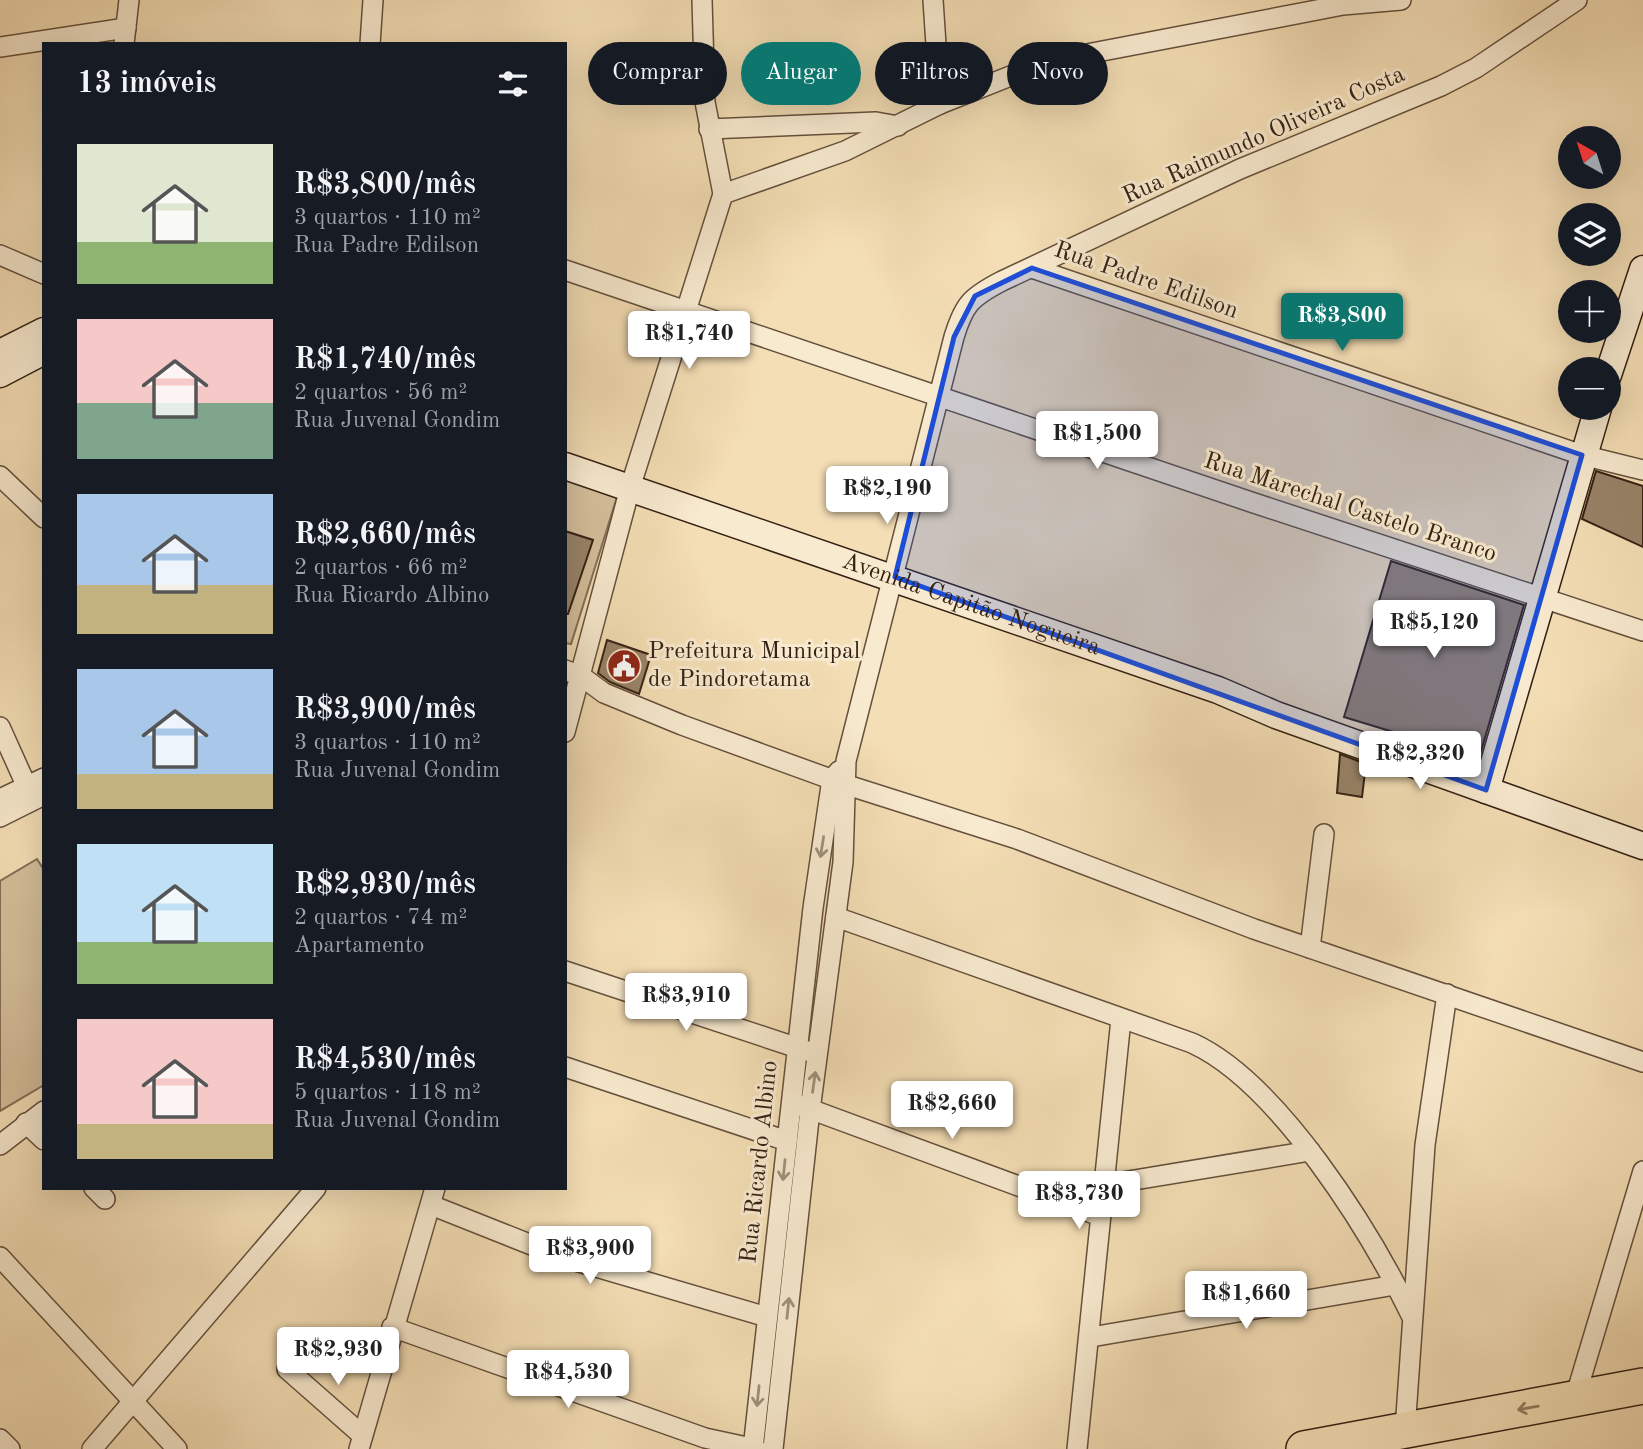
<!DOCTYPE html>
<html lang="pt">
<meta charset="utf-8">
<style>
:root{--surface:#171b24;--page:#20242c;--text:#f1f3f6;--muted:#9ea1a6;--accent:#0f766e}
body{margin:0;font-family:"Old Standard TT",serif;background:var(--page);color:var(--text);height:100vh;display:flex;flex-direction:column;font-size:26px;white-space:nowrap}
*{box-sizing:border-box;margin:0}
p{font-size:23px;color:var(--muted)}
.icon{flex:none;width:38px;height:38px;fill:none;stroke:currentColor;stroke-width:2;stroke-linecap:round;stroke-linejoin:round}
.map{position:relative;flex:1;overflow:hidden}
.drawer{position:absolute;left:42px;top:42px;width:525px;height:1148px;display:flex;flex-direction:column;background:var(--surface);border-radius:0px;box-shadow:0 7px 28px #0002}
.drawer>*{flex:none}
.banner{position:absolute;left:588px;top:42px;width:665px;height:63px;display:flex;gap:14px}
.needle{width:46px;rotate:321deg}
.fabs{position:absolute;left:1558px;top:126px;display:grid;gap:14px}
.fabs a{display:grid;place-items:center;width:63px;height:63px;border-radius:50%;background:var(--surface);box-shadow:0 7px 28px #0002;font-size:35px}
.price{position:absolute;translate:-50% -60px;padding:0 16px;border-radius:7px;background:#fff;color:#222;font-size:23px;line-height:46px;filter:drop-shadow(0 2px 4px #0008)}
.price::after{content:'';position:absolute;left:50%;top:42px;width:21px;height:16px;margin-left:-10px;background:inherit;clip-path:polygon(0 0,100% 0,50% 100%)}
.price.active{background:var(--accent);color:#fff}
ul{padding:0;list-style:none}
li{display:flex;align-items:center;gap:21px;height:175px;padding:0 35px}
li span{display:grid;place-items:center;flex:none;width:196px;height:140px;border-radius:0px;color:#555}
li>.icon{margin-inline-start:auto}
span .icon{width:84px;height:84px;fill:#fffc;stroke-width:1}
li b{font-size:30px}
h2{display:flex;justify-content:space-between;align-items:center;height:84px;padding:0 35px;font-size:30px}
.pill{padding:0 24px;border-radius:32px;background:var(--surface);box-shadow:0 7px 28px #0002;font-size:24px;line-height:63px}
.pill.active{background:var(--accent);color:#fff}
.map>svg:first-child{display:block}
.green{fill:#d4be9a;stroke:#847057;stroke-width:2}
.building{fill:#988368;stroke:#352114;stroke-width:2}
.lines{fill:none;stroke-linecap:round;stroke-linejoin:round}
.street-casing{stroke:#65503c;stroke-width:22}
.secondary-casing{stroke:#352114;stroke-width:29}
.highway-casing{stroke:#352114;stroke-width:38}
.street{stroke:#f8eacf;stroke-width:19}
.secondary{stroke:#f8eacf;stroke-width:26}
.highway{stroke:#f4deb5;stroke-width:35}
.oneway{stroke:#a0907b}
.oneway2{stroke:#948064}
.marked{fill:#1d4ed8;fill-opacity:0.2;stroke:#1d4ed8;stroke-width:5;stroke-linejoin:round}
.labels{text-anchor:middle;dominant-baseline:central;stroke-width:6;stroke-linejoin:round;paint-order:stroke}
.street-label{font-size:24px;fill:#352114;stroke:#f8eacf}
.poi-label{font-size:24px;fill:#352114;stroke:#f8eacf;text-anchor:start}
</style>
<div class="map">
<svg width="1643" height="1449" viewBox="0 0 1643 1449">
<rect width="100%" height="100%" fill="#f4deb5"/>
<filter id="stains"><feTurbulence type="fractalNoise" baseFrequency=".00286" numOctaves="4"/><feColorMatrix values="0 0 0 0 .2 0 0 0 0 .09 0 0 0 0 .02 0 0 0 .5 -.17"/></filter>
<radialGradient id="worn" r=".72"><stop offset=".6" stop-color="#630" stop-opacity="0"/><stop offset="1" stop-color="#630" stop-opacity=".3"/></radialGradient>
<g class="green">
<polygon points="565,477 617,497 571,644 565,643"/>
<polygon points="37,859 44,870 44,1085 0,1111 0,881"/>
</g>
<g class="building">
<polygon points="1596,471 1643,486 1643,547 1582,519"/>
<polygon points="565,531 593,540 568,614 565,614"/>
<polygon points="1391,561 1524,605 1479,758 1344,717"/>
<polygon points="607,640 651,655 639,694 610,682 598,673"/>
<polygon points="1340,754 1366,764 1362,797 1337,793"/>
</g>
<g class="lines">
<g class="street-casing">
<g id="street">
<polyline points="933,0 940,104"/>
<polyline points="124,44 129,0"/>
<polyline points="370,44 373,0"/>
<polyline points="0,47 126,28"/>
<polyline points="709,129 876,122 898,126"/>
<polyline points="723,194 845,151 940,104 1028,69 1092,53 1343,5 1401,0"/>
<polyline points="0,255 44,274"/>
<polyline points="1032,268 1582,455 1643,470"/>
<polyline points="565,270 1248,501 1643,631"/>
<polyline points="0,476 44,518"/>
<polyline points="565,670 581,676 604,693 682,725 847,785 1017,839 1254,929 1643,1062"/>
<polyline points="0,727 27,787"/>
<polyline points="565,732 630,488 723,194 705,102 702,0"/>
<polyline points="0,799 44,778"/>
<polyline points="0,817 44,795"/>
<path d="M836,917L1192,1043C1278,1082 1370,1231 1411,1315"/>
<polyline points="1310,948 1324,834"/>
<polyline points="565,971 807,1051"/>
<polyline points="565,1067 787,1141"/>
<polyline points="799,1105 1100,1216"/>
<polyline points="26,1123 44,1140"/>
<polyline points="0,1145 44,1111"/>
<polyline points="1104,1185 1310,1151"/>
<polyline points="94,1188 105,1199"/>
<polyline points="431,1205 562,1257 767,1317"/>
<polyline points="0,1257 177,1449"/>
<polyline points="392,1327 705,1438 756,1449"/>
<polyline points="1091,1337 1395,1285"/>
<polyline points="287,1369 362,1435"/>
<polyline points="1575,1398 1643,1171"/>
<polyline points="1405,1430 1425,1145 1447,994"/>
<polyline points="0,1439 10,1449"/>
<polyline points="92,1449 316,1188"/>
<polyline points="359,1449 435,1188"/>
<polyline points="753,1449 813,908 832,779 839,771"/>
<path d="M773,1449L810,1110L843,862L846,761L954,337C964,304 971,297 1002,281L1240,169L1441,86L1476,68L1577,0"/>
<polyline points="1077,1449 1121,1019"/>
</g>
</g>
<g class="secondary-casing">
<g id="secondary">
<polyline points="0,353 44,331"/>
<polyline points="0,374 44,351"/>
<polyline points="1608,375 1643,269"/>
<path id="s1" d="M565,466L1218,690L1276,715L1643,846"/>
<polyline points="1486,790 1598,408"/>
</g>
</g>
<g class="highway-casing">
<polyline id="highway" points="1304,1449 1643,1386"/>
</g>
<use href="#street" class="street"/>
<use href="#secondary" class="secondary"/>
<use href="#highway" class="highway"/>
</g>
<defs><path id="oneway-shaft" d="M-6 0H5M1.5-3L5.5 0L1.5 3" fill="none" stroke-width="1.6" stroke-linecap="round" stroke-linejoin="round" transform="scale(1.75)"/></defs>
<g class="oneway">
<use href="#oneway-shaft" transform="translate(822 847) rotate(99)"/>
<use href="#oneway-shaft" transform="translate(814 1082) rotate(-82)"/>
<use href="#oneway-shaft" transform="translate(784 1170) rotate(96)"/>
<use href="#oneway-shaft" transform="translate(788 1308) rotate(-84)"/>
<use href="#oneway-shaft" transform="translate(758 1396) rotate(96)"/>
</g>
<use class="oneway2" href="#oneway-shaft" transform="translate(1528 1408) rotate(170)"/>
<path class="marked" d="M1032,268L1582,455L1486,790L895,577L954,337L975,296Z"/>
<defs>
<g id="civic-disc" transform="scale(1.75)"><circle r="9.5" fill="#8f2418" stroke="#f8eacf"/><path d="M-.6-6.5H3V-4.5H.6V-3L4-1V1h2V6H-6V1h2V-1L-.6-3ZM-1.2 2.5V6h2.4V2.5Z" fill="#fff"/></g>
</defs>
<g fill-rule="evenodd">
<use href="#civic-disc" x="624" y="666"/>
</g>
<g class="labels">
<g class="street-label">
<text transform="translate(1264 136) rotate(-24)">Rua Raimundo Oliveira Costa</text>
<text transform="translate(1146 281) rotate(19)">Rua Padre Edilson</text>
<text transform="translate(1350 508) rotate(18)">Rua Marechal Castelo Branco</text>
<text stroke="none"><textPath href="#s1" startOffset="429">Avenida Capitão Nogueira</textPath></text>
<text transform="translate(760 1162) rotate(-84)">Rua Ricardo Albino</text>
</g>
<g class="poi-label">
<text x="648" y="652">Prefeitura Municipal<tspan x="648" dy="28">de Pindoretama</tspan></text>
</g>
</g>
<rect width="100%" height="100%" filter="url(#stains)"/>
<rect width="100%" height="100%" fill="url(#worn)"/>
</svg>
<div class="fabs">
<a><svg class="needle" viewBox="-14 -14 28 28"><path d="M0-13l5 13h-10z" fill="#e53935"/><path d="M0 13l5-13h-10z" fill="#9ea1a6"/></svg></a>
<a><svg class="icon" aria-label="layers" viewBox="0 0 24 24"><path d="M12 4l9 5-9 5-9-5zM3 14l9 5 9-5"/></svg></a>
<a>+</a>
<a>−</a>
</div>
<b class="price active" style="left:1342px;top:353px">R$3,800</b>
<b class="price" style="left:689px;top:371px">R$1,740</b>
<b class="price" style="left:1097px;top:471px">R$1,500</b>
<b class="price" style="left:887px;top:526px">R$2,190</b>
<b class="price" style="left:1434px;top:660px">R$5,120</b>
<b class="price" style="left:1420px;top:791px">R$2,320</b>
<b class="price" style="left:686px;top:1033px">R$3,910</b>
<b class="price" style="left:952px;top:1141px">R$2,660</b>
<b class="price" style="left:1079px;top:1231px">R$3,730</b>
<b class="price" style="left:590px;top:1286px">R$3,900</b>
<b class="price" style="left:1246px;top:1331px">R$1,660</b>
<b class="price" style="left:338px;top:1387px">R$2,930</b>
<b class="price" style="left:568px;top:1410px">R$4,530</b>
<div class="banner">
<a class="pill">Comprar</a>
<a class="pill active">Alugar</a>
<a class="pill">Filtros</a>
<a class="pill">Novo</a>
</div>
<section class="drawer">
<h2>13 imóveis<svg class="icon" aria-label="filters" viewBox="0 0 24 24"><path d="M4 7h16M4 17h16"/><circle cx="9" cy="7" r="2"/><circle cx="15" cy="17" r="2"/></svg></h2>
<ul>
<li><span style="background:linear-gradient(#dfe7d0 70%,#8fb573 0)"><svg class="icon" aria-label="home" viewBox="0 0 24 24"><path d="M3 11l9-7 9 7M6 9v11h12V9"/></svg></span><div><b>R$3,800/mês</b><p>3 quartos · 110 m²</p><p>Rua Padre Edilson</p></div></li>
<li><span style="background:linear-gradient(#f6c9c9 60%,#7fa58c 0)"><svg class="icon" aria-label="home" viewBox="0 0 24 24"><path d="M3 11l9-7 9 7M6 9v11h12V9"/></svg></span><div><b>R$1,740/mês</b><p>2 quartos · 56 m²</p><p>Rua Juvenal Gondim</p></div></li>
<li><span style="background:linear-gradient(#a9c7e8 65%,#c2b280 0)"><svg class="icon" aria-label="home" viewBox="0 0 24 24"><path d="M3 11l9-7 9 7M6 9v11h12V9"/></svg></span><div><b>R$2,660/mês</b><p>2 quartos · 66 m²</p><p>Rua Ricardo Albino</p></div></li>
<li><span style="background:linear-gradient(#a9c7e8 75%,#c2b280 0)"><svg class="icon" aria-label="home" viewBox="0 0 24 24"><path d="M3 11l9-7 9 7M6 9v11h12V9"/></svg></span><div><b>R$3,900/mês</b><p>3 quartos · 110 m²</p><p>Rua Juvenal Gondim</p></div></li>
<li><span style="background:linear-gradient(#bfe0f5 70%,#8fb573 0)"><svg class="icon" aria-label="home" viewBox="0 0 24 24"><path d="M3 11l9-7 9 7M6 9v11h12V9"/></svg></span><div><b>R$2,930/mês</b><p>2 quartos · 74 m²</p><p>Apartamento</p></div></li>
<li><span style="background:linear-gradient(#f6c9c9 75%,#c2b280 0)"><svg class="icon" aria-label="home" viewBox="0 0 24 24"><path d="M3 11l9-7 9 7M6 9v11h12V9"/></svg></span><div><b>R$4,530/mês</b><p>5 quartos · 118 m²</p><p>Rua Juvenal Gondim</p></div></li>
</ul>
</section>
</div>
